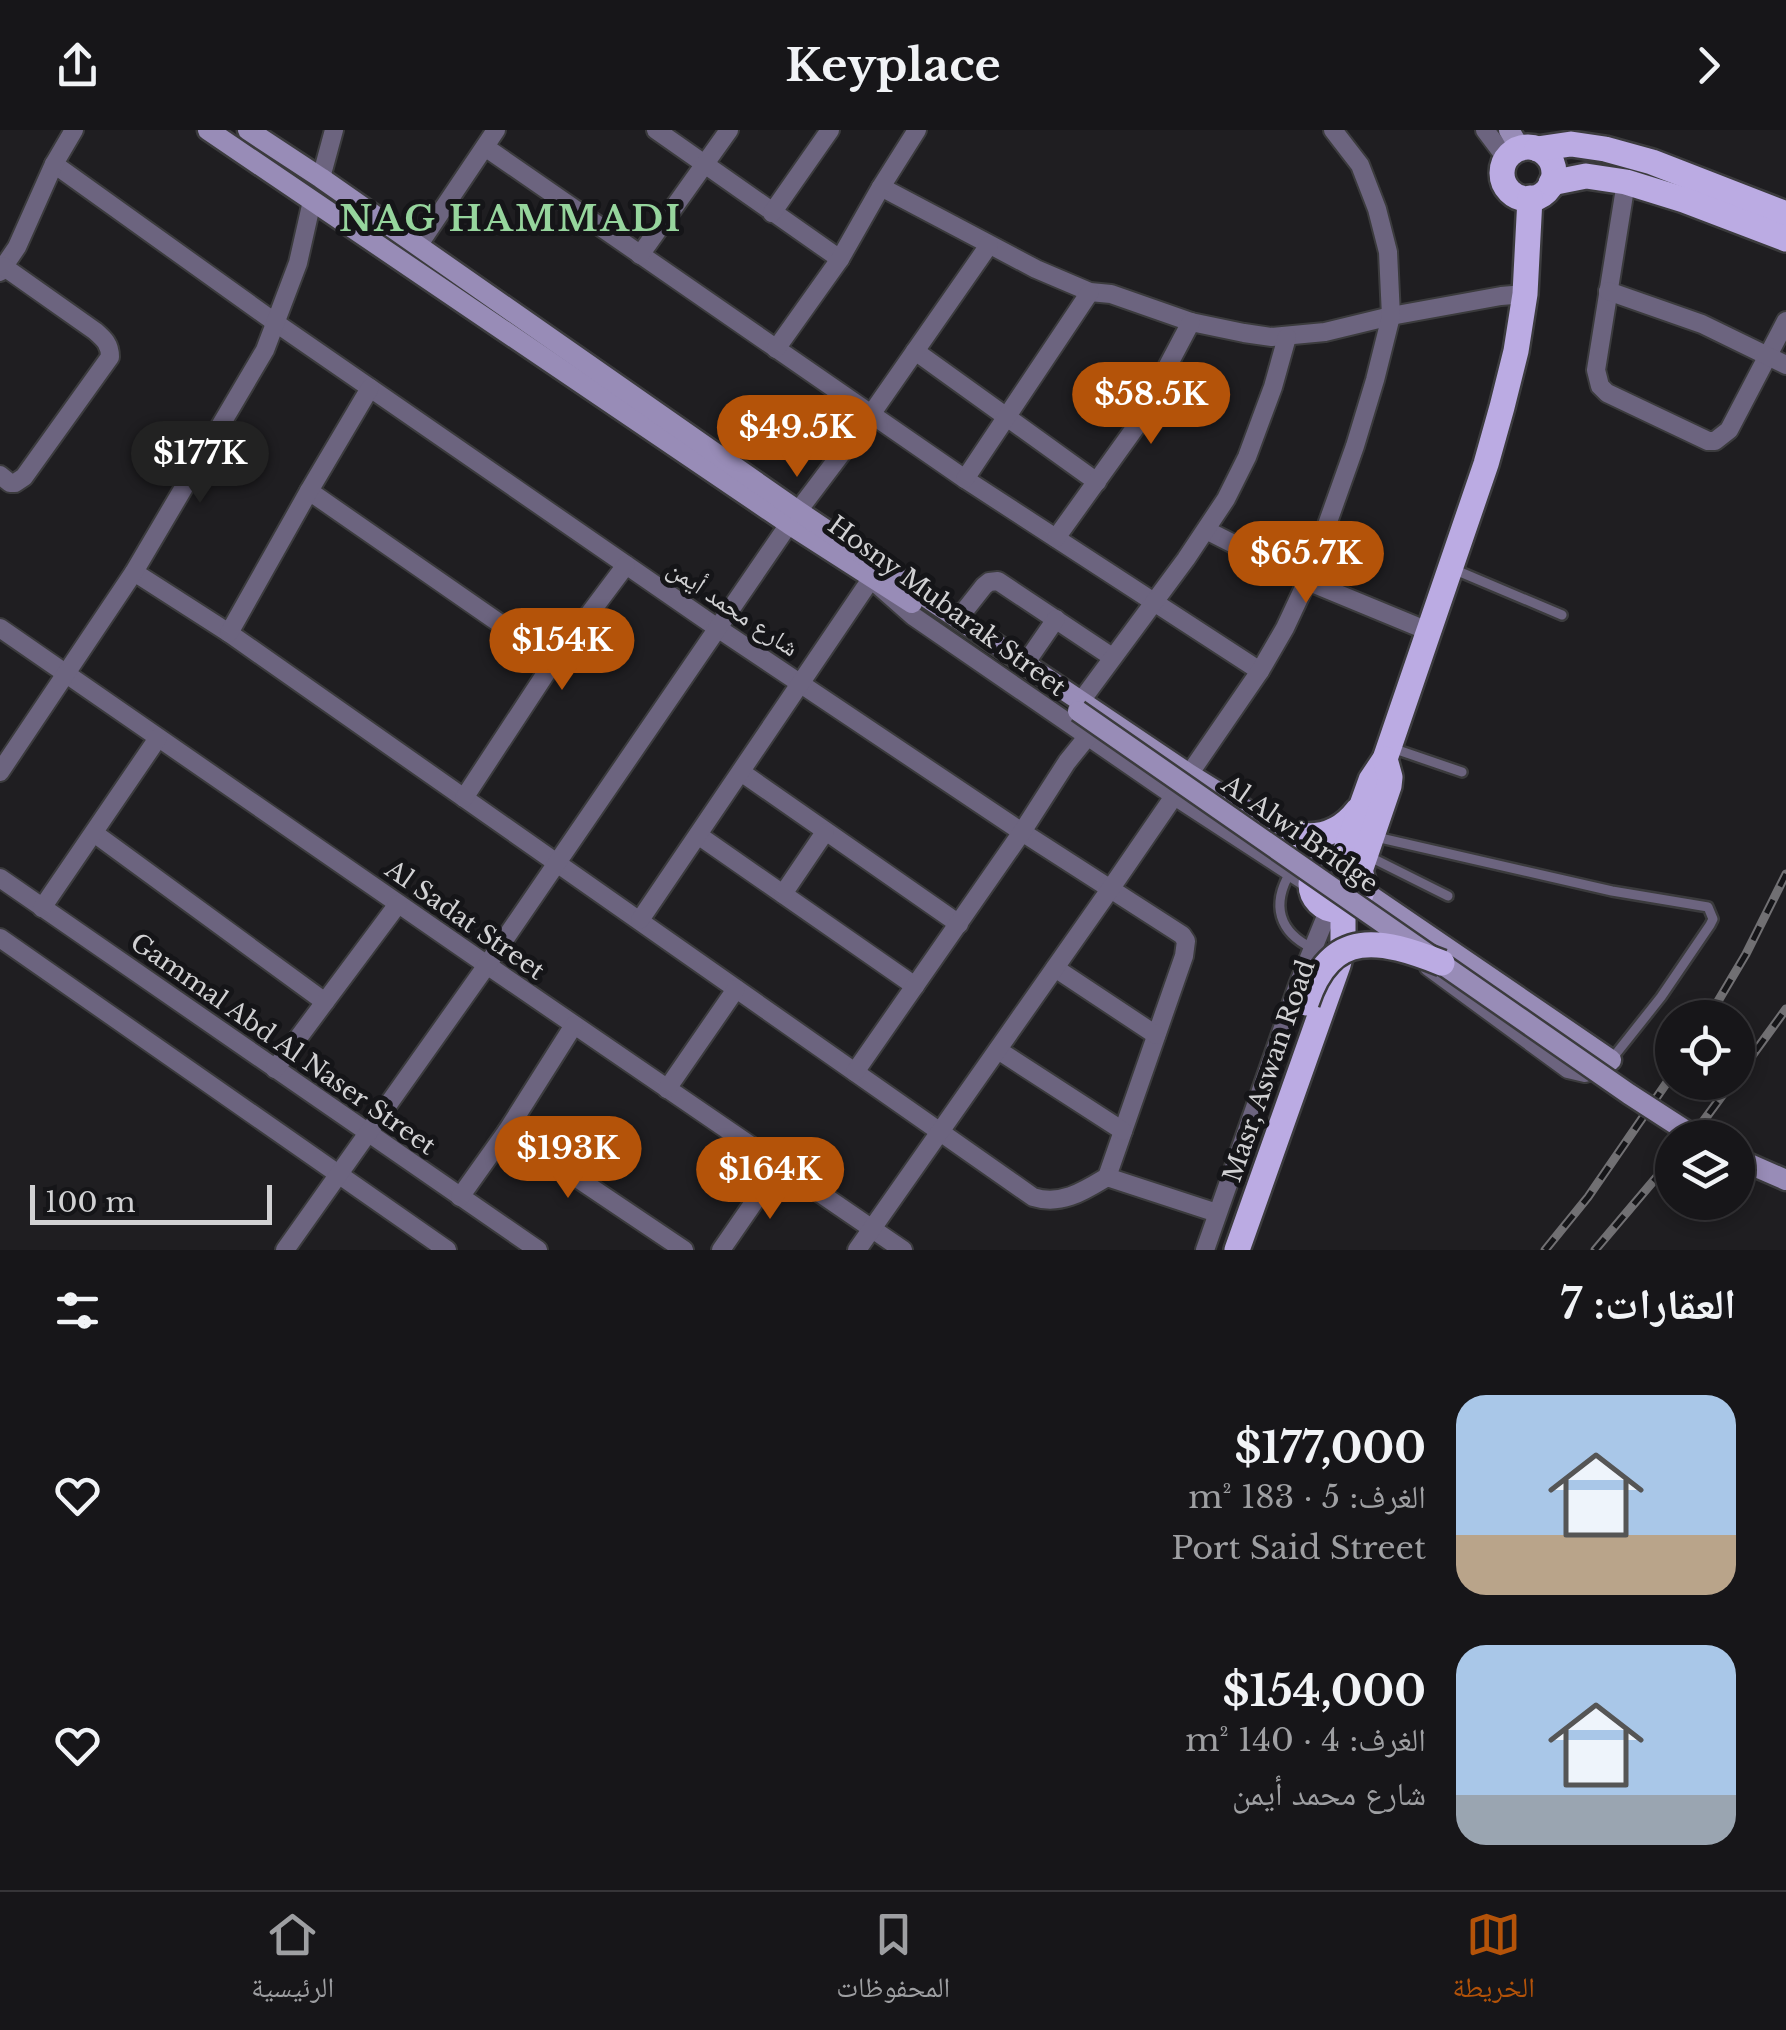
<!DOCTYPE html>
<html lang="ar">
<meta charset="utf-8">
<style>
:root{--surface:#171619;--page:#242326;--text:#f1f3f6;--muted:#9e9fa2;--line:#363538;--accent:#b45309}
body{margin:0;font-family:"Libre Baskerville","Noto Naskh Arabic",serif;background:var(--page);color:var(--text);direction:rtl;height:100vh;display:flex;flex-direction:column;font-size:38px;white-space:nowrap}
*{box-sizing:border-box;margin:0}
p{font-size:32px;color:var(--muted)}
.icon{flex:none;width:55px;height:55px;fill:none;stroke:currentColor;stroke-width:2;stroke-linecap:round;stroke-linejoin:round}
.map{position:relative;height:1120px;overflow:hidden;direction:ltr}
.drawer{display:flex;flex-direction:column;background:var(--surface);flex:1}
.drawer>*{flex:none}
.buttons{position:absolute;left:1655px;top:870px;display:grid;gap:20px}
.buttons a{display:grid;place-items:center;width:100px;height:100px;border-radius:50%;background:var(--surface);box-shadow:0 5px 15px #0003,0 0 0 2px var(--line);font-size:50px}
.scale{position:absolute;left:30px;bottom:25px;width:242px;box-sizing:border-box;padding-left:10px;border:5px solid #d1d1d3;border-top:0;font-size:28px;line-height:35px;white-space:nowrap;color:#d1d1d3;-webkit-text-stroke:8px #151518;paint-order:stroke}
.price{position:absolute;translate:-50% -85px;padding:0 22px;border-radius:35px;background:var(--accent);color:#fff;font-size:32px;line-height:65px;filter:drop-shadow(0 2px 5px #0008)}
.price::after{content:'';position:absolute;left:50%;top:60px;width:30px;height:22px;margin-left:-15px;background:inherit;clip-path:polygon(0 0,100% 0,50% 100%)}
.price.on{background:#222;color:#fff}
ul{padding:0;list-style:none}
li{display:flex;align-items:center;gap:30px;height:250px;padding:0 50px}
li span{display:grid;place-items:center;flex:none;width:280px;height:200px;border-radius:30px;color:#555}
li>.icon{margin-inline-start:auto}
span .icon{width:120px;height:120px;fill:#fffc;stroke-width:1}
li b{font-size:42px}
h2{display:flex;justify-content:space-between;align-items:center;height:120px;padding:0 50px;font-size:42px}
header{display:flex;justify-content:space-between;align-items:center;height:130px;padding:0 50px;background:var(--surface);font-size:45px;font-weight:700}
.tabs{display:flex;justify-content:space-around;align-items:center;height:140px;border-top:2px solid var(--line);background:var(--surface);font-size:28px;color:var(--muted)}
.tabs a{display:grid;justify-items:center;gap:5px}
.tabs .on{color:var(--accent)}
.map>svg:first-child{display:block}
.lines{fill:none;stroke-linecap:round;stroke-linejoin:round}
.lane-casing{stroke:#3b3b3d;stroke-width:14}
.street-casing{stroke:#3b3b3d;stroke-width:22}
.secondary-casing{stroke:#3b3b3d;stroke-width:25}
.primary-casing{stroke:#3b3b3d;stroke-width:30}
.lane{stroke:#6c647f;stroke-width:9}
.street{stroke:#6c647f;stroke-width:18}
.secondary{stroke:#988cb7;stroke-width:20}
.primary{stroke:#bbabe3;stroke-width:25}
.rail-casing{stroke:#717073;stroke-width:9}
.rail{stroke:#151518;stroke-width:5;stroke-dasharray:15;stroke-linecap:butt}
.secondary-bridge-casing{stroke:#3b3b3d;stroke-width:25;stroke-linecap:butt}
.primary-bridge-casing{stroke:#3b3b3d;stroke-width:30;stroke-linecap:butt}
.secondary-bridge{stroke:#988cb7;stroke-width:20}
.primary-bridge{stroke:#bbabe3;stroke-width:25}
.labels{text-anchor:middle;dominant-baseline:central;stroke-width:10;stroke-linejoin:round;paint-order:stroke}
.street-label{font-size:25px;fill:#d1d1d3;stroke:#151518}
.district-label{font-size:35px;font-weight:bold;letter-spacing:2.5px;fill:#96d59d;stroke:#151518}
</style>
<header><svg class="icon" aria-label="forward" viewBox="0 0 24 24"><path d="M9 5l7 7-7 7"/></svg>Keyplace<svg class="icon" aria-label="share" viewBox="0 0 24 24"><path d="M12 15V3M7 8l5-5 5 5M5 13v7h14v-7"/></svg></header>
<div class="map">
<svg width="1786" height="1120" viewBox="0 0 1786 1120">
<rect width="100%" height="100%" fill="#1f1e21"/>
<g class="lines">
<g class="lane-casing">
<g id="lane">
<polyline points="1453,439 1562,485"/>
<polyline points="1392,618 1462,642"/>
<polyline points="1376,707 1612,761 1708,777 1713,789 1710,795 1661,867 1611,930"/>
<polyline points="1368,726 1448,766"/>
<path d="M1290,743C1271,775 1279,802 1312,818"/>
</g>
</g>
<g class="street-casing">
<g id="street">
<polyline points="656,0 840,129"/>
<polyline points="1485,0 1506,28"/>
<polyline points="485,17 965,349 1260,541"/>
<polyline points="54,34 276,193 716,497 1022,702 1182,805 1186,811 1184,826 1107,1047"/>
<polyline points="321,48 334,0"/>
<polyline points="1626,52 1596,240 1600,256 1607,263 1708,311 1715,311 1729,300 1786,191"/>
<polyline points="881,57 1036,139 1090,162 1111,164 1191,192 1244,203 1272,207 1325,202 1391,186 1501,166 1525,164"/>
<polyline points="772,83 830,0"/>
<polyline points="418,116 496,0"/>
<polyline points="640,125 729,0"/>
<polyline points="0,142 17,117 54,34 74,0"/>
<polyline points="1608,161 1702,194 1786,235"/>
<polyline points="776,219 840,129 881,57 917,0"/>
<polyline points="915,221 1097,352"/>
<path d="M0,345L10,353H15L24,347L110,227C110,214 104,209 95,201L3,136"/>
<polyline points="965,349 1090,162"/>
<polyline points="309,361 554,531"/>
<polyline points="798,381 872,283 989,115"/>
<polyline points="1206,400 1307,451 1428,501"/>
<polyline points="1056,408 1135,298 1191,192"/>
<path d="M134,442L229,503L1033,1067C1061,1076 1084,1061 1107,1047L1217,1083"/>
<polyline points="958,489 984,456 989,452 998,451 1112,527"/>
<polyline points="0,498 487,835 903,1120"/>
<polyline points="229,503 309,361 370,258"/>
<polyline points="1025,534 1056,489"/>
<polyline points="1081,571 1186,429 1226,369 1247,327 1273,257 1287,207"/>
<polyline points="0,642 134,442 265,220 298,133 312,71"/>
<polyline points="741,642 959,794"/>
<polyline points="464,668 554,531 626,435"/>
<polyline points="94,703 325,872"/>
<polyline points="698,705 915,856"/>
<polyline points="0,748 538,1120"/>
<polyline points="783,764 825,702"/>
<polyline points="42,778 158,608"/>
<polyline points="640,790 871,449 913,486 1173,665 1311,755"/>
<polyline points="0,808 447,1120"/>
<polyline points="1429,837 1568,939 1585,943 1603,937"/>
<polyline points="1055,838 1156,905"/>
<polyline points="998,920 1123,1001"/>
<polyline points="275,939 398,774"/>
<polyline points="855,942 1022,702 1067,632 1088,606"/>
<polyline points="667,959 736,859"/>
<polyline points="507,1001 574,895"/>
<polyline points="460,1067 507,1001 684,1120"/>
<polyline points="285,1120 487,835 789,394"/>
<polyline points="721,1120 779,1036"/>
<polyline points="857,1120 1111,758 1260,541 1285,498 1307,451 1355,316 1375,250 1391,186 1388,122 1377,79 1360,35 1333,0"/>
<polyline points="1205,1120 1298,855 1329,779"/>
</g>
</g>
<g class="secondary-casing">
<g id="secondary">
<polyline points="208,0 789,394 912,473"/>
<polyline points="248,0 321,48 798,381 1189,644 1279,700 1322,732"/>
<polyline points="1509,0 1520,18"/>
<polyline points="1362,760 1611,930"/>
<polyline points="1738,1029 1786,1050"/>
</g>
</g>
<g class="primary-casing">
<g id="primary">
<circle cx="1528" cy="43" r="26"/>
<polyline points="1537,19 1571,14 1605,19 1652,32 1786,84"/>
<polyline points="1551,53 1586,46 1626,52 1684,70 1786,109"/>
<path d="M1279,700C1309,711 1337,707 1357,681"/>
<polyline points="1343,728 1371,650 1385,629 1486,334 1502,277 1516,221 1525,164 1530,68"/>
<circle cx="1337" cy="754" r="26"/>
<polyline points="1360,741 1389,656 1390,647 1385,629"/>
<polyline points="1237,1120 1338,835 1343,816 1343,779"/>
</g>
</g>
<use href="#lane" class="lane"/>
<use href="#street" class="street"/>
<use href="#secondary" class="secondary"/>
<use href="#primary" class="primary"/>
<g class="rail-casing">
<g id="rail">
<polyline points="1708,888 1746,824 1786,744"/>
<polyline points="1738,945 1786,879"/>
<polyline points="1691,1008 1732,952"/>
<polyline points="1545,1120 1588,1067 1672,945"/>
<polyline points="1595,1120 1672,1029"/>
</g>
</g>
<use href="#rail" class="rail"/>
<g class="secondary-bridge-casing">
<polyline id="secondary-bridge" points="1078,581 1629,964 1697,1008"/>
</g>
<g class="primary-bridge-casing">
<path id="primary-bridge" d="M1306,873C1331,797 1381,809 1442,833"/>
</g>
<use href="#secondary-bridge" class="secondary-bridge"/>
<use href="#primary-bridge" class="primary-bridge"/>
</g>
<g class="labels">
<g class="street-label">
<text transform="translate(947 476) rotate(36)">Hosny Mubarak Street</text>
<text transform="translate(733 478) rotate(34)">شارع محمد أيمن</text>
<text transform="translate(1300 704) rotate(35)">Al Alwi Bridge</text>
<text transform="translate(465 790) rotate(35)">Al Sadat Street</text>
<text transform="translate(283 914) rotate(35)">Gammal Abd Al Naser Street</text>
<text transform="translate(1269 941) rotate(-71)">Masr, Aswan Road</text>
</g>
<g class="district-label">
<text x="511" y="88">NAG HAMMADI</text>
</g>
</g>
</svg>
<div class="buttons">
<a><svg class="icon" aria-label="locate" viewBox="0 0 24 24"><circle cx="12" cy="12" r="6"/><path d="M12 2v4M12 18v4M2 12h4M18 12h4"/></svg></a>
<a><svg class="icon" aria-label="layers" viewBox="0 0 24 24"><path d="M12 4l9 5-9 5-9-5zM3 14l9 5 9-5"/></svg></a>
</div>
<div class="scale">100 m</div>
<b class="price" style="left:1151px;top:317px">$58.5K</b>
<b class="price" style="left:797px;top:350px">$49.5K</b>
<b class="price on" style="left:200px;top:376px">$177K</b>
<b class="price" style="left:1306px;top:476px">$65.7K</b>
<b class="price" style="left:562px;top:563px">$154K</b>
<b class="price" style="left:568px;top:1071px">$193K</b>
<b class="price" style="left:770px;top:1092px">$164K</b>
</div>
<section class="drawer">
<h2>العقارات: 7<svg class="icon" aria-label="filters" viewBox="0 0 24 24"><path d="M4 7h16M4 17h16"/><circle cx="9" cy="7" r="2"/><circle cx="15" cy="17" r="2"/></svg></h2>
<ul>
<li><span style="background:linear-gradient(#a9c7e8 70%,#b9a48a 0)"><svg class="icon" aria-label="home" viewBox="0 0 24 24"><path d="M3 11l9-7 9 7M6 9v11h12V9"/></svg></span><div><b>$177,000</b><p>الغرف: 5 · 183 m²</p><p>Port Said Street</p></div><svg class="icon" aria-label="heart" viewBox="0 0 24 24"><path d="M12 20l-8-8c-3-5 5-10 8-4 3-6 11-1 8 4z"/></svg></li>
<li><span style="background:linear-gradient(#a9c7e8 75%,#9aa5b1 0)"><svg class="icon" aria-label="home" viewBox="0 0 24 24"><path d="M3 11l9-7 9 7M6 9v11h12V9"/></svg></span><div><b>$154,000</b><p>الغرف: 4 · 140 m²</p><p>شارع محمد أيمن</p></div><svg class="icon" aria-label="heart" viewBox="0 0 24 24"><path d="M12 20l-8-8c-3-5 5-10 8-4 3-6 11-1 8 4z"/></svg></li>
</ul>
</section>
<nav class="tabs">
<a class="on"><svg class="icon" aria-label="map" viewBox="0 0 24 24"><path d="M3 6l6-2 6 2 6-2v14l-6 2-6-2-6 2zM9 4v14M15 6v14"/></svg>الخريطة</a>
<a><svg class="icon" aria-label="saved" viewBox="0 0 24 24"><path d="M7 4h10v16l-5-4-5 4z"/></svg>المحفوظات</a>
<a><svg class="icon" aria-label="home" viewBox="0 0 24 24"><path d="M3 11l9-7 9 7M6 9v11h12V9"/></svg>الرئيسية</a>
</nav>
